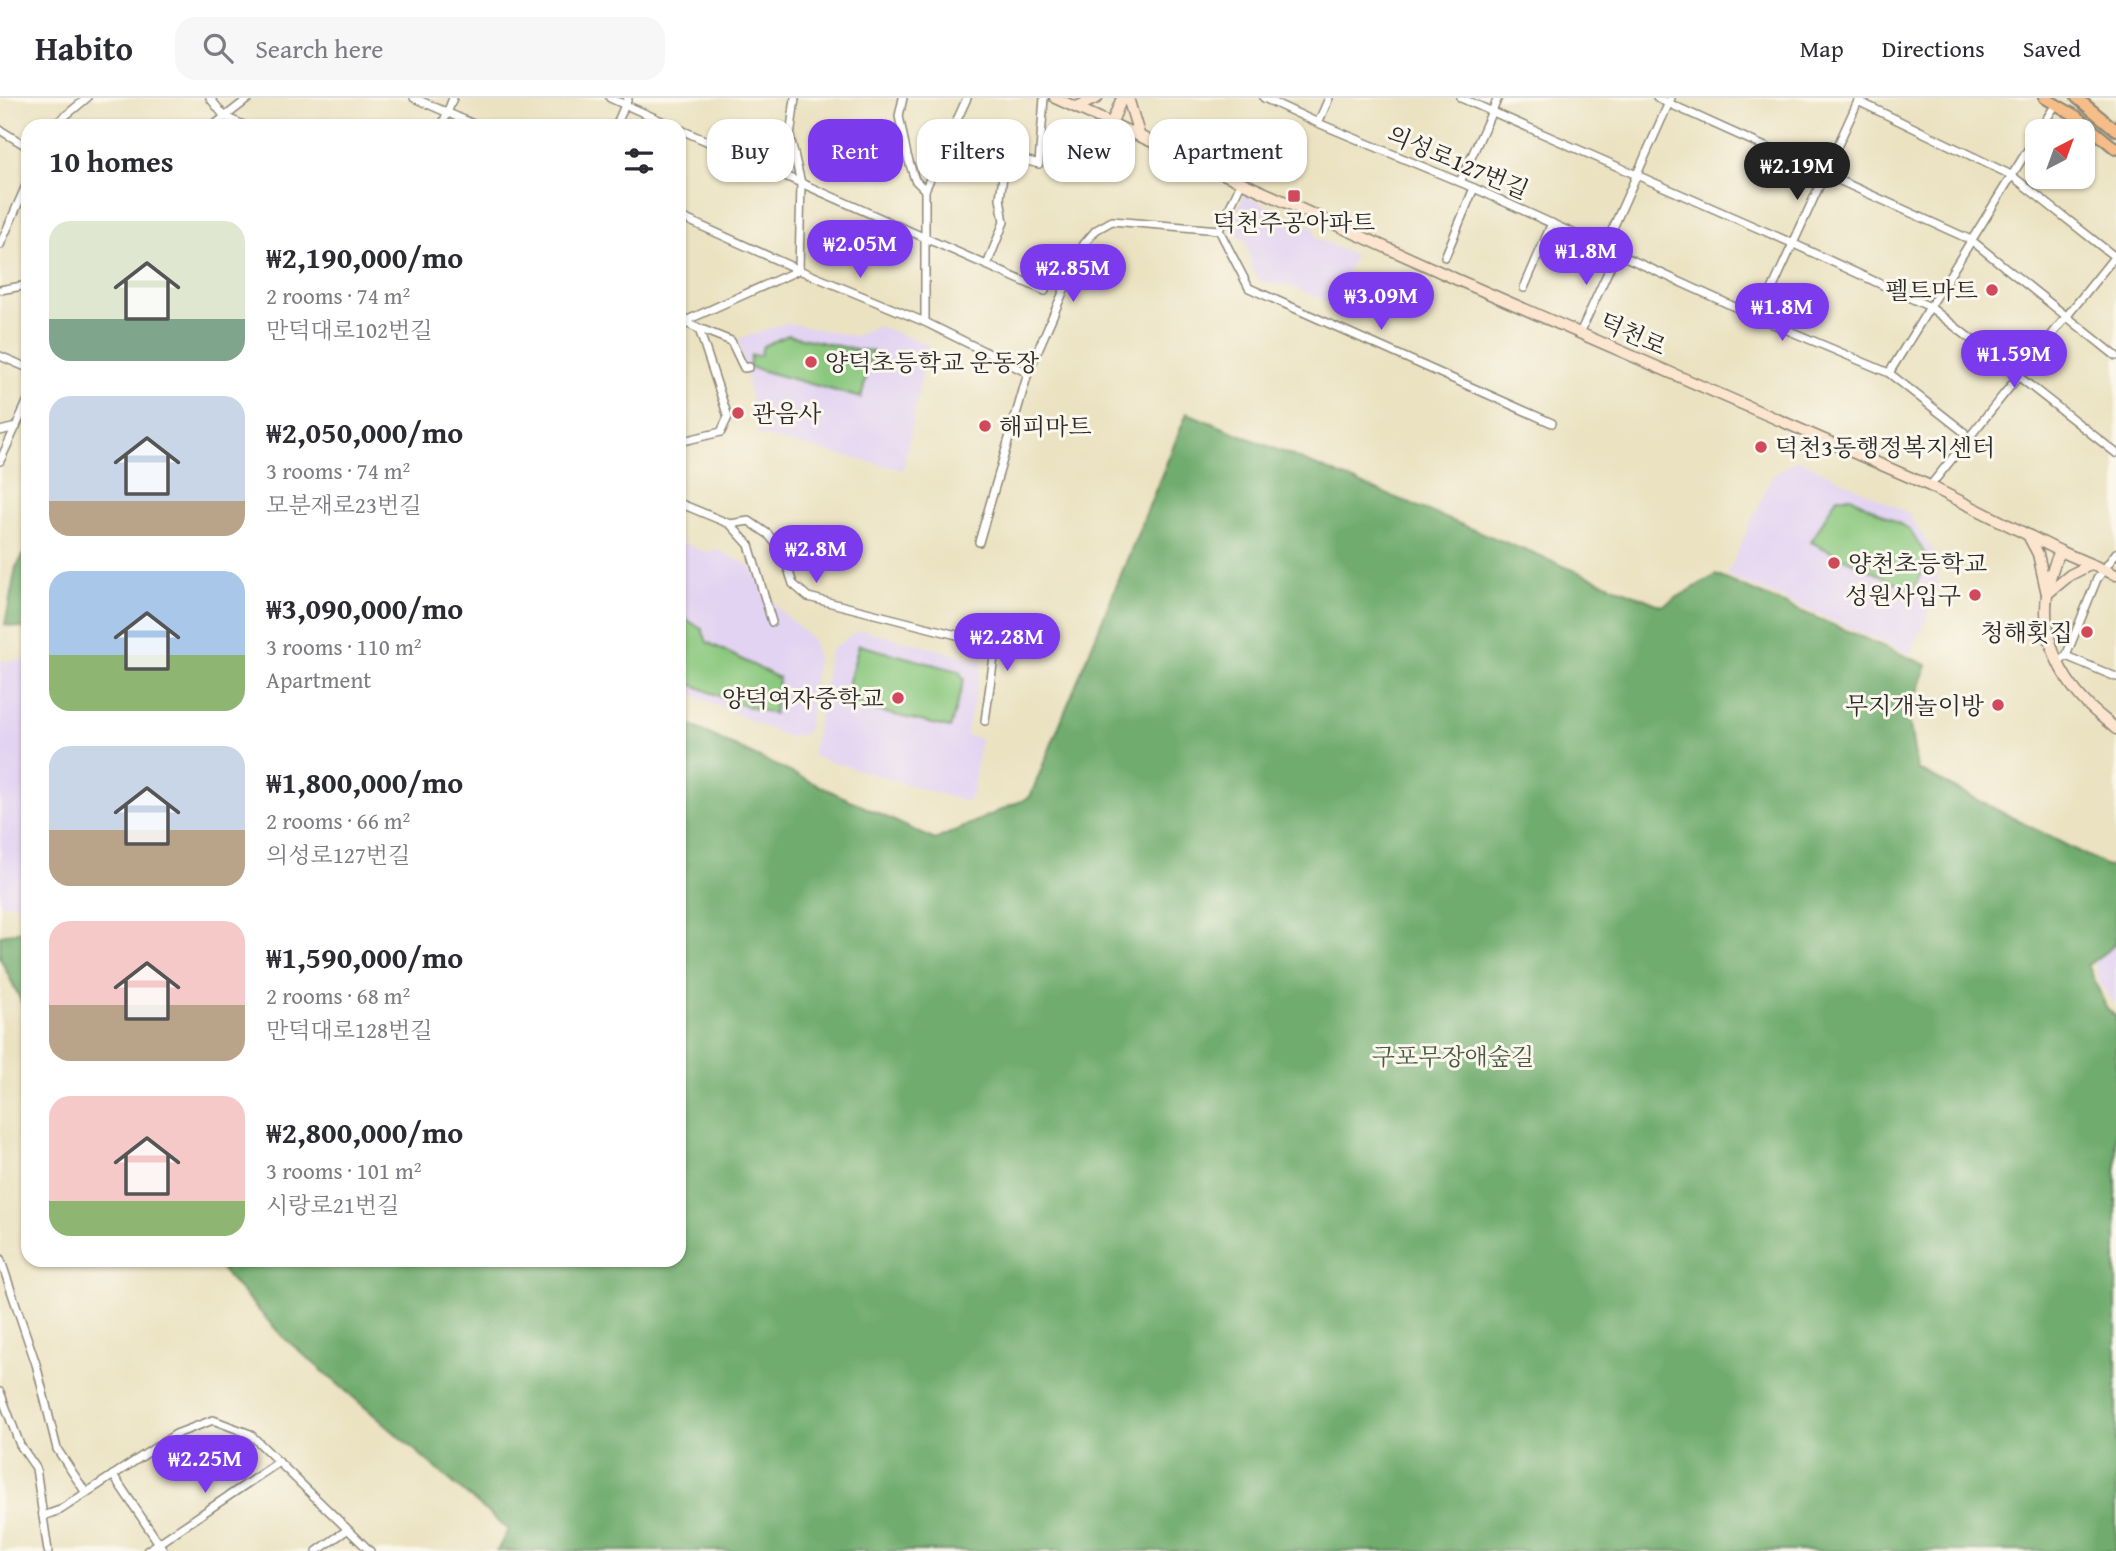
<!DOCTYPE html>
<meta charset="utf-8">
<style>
:root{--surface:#fff;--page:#f7f7f7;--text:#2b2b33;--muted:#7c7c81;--line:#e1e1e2;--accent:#7c3aed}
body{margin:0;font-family:"Gentium Book Plus","Noto Serif KR",serif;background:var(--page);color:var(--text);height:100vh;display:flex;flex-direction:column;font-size:26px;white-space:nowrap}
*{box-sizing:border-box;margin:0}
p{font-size:23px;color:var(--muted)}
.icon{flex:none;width:38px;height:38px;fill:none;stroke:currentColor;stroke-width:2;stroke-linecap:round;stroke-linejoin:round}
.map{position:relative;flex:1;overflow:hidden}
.sheet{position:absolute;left:21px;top:21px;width:665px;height:1148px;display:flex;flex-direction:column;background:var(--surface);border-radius:21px;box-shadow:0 2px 5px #0004}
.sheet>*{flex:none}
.hud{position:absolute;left:707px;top:21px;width:665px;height:63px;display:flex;gap:14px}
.needle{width:46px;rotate:41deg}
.buttons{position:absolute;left:2025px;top:21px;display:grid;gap:14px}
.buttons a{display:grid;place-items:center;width:70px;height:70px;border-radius:14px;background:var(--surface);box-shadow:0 2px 5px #0004;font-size:35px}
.price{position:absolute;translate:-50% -60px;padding:0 16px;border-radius:24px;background:var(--accent);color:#fff;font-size:23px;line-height:46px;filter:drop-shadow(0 2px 4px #0008)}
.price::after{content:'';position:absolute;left:50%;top:42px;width:21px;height:16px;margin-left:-10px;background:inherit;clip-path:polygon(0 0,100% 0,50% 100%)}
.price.on{background:#222;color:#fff}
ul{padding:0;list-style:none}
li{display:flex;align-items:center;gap:21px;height:175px;padding:0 28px}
li span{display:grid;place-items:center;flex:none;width:196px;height:140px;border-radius:21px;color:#555}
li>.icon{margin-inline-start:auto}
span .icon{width:84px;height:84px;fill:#fffc;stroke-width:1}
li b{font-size:30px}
h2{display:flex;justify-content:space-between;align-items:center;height:84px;padding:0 28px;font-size:30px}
.pill{padding:0 24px;border-radius:21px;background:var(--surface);box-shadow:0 2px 5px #0004;font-size:24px;line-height:63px}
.pill.on{background:var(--accent);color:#fff}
header{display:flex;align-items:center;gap:42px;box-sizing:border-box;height:98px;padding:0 35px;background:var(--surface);border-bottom:2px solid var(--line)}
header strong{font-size:33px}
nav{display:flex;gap:38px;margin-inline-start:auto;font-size:24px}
.search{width:490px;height:63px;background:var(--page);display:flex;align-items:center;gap:18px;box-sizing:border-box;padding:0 24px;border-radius:21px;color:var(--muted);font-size:26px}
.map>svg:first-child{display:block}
.built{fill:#e3d3f2}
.green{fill:#8ac87e;stroke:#5a7a54;stroke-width:2}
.forest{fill:#6fac6d;stroke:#4d6c4c;stroke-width:2}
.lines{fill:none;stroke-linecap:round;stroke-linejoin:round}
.minor-casing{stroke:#8b8676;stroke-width:10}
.secondary-casing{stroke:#8b8676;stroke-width:13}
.primary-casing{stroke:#8b8676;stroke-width:14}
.minor{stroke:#fff;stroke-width:7}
.secondary{stroke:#fce5cf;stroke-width:10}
.primary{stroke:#f7bd88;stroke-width:10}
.poi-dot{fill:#d1495b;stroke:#fbf7ec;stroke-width:2.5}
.labels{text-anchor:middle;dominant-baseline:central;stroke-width:6;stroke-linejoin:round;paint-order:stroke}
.street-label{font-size:24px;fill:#2b2b2b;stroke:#fbf7ec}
.poi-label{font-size:24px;fill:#2b2b2b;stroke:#fbf7ec;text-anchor:end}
.park-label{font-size:24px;fill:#485a44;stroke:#fbf7ec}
</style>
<header>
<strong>Habito</strong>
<div class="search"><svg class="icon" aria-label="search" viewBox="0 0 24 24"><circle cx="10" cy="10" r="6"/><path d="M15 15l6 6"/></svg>Search here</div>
<nav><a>Map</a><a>Directions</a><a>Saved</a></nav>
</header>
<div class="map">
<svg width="2116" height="1453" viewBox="0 0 2116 1453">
<rect width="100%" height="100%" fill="#fbf7ec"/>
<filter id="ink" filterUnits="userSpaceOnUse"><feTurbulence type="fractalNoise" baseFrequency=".0143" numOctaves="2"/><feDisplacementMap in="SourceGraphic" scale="14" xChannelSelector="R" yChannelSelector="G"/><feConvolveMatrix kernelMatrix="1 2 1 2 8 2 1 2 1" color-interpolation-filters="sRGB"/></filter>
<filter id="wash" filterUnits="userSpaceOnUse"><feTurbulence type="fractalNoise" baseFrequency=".00686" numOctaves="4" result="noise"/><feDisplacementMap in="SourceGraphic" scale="28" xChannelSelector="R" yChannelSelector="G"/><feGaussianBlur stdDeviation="1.57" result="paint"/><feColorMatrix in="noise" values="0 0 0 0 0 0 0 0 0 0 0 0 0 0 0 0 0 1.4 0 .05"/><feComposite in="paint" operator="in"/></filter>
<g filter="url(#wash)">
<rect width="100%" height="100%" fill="#ebe2c1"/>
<g class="built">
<polygon points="1244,97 1315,131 1315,140 1354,157 1334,207 1290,188 1261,184 1253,174 1245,142 1228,131"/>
<polygon points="786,225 855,238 877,228 928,246 903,372 758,337 739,241"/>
<polygon points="1798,361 1908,415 1934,454 1938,487 1927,521 1910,556 1727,477 1772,378"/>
<polygon points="679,443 707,455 716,451 750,468 778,510 813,542 817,561 809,626 805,636 788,639 679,591"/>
<polygon points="862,532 983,563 966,637 980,641 973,693 967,704 812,658 830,553 853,536"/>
<polygon points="28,562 28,806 0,806 0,563"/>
<polygon points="2116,846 2116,906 2101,888 2095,864"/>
</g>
<g class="green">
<polygon points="788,237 857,252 873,253 861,300 749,269 751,257 760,258 763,248"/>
<polygon points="1837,399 1851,399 1909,431 1928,460 1913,493 1811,444"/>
<polygon points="679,517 702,531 707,544 779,580 774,616 735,605 679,581"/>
<polygon points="859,547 959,573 964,582 950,630 843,605"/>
</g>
<g class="forest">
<polygon points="1187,315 1662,508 1716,477 1927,567 1909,621 1917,671 2109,769 2116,767 2116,846 2088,867 2106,909 2116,919 2116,1453 497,1453 508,1432 282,1238 213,1162 679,1162 679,622 935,742 1030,699"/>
<polygon points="28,450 28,531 5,527 16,469"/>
<polygon points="28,832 28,917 0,860 0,837"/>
</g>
</g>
<g filter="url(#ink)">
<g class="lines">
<g class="minor-casing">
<g id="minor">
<polyline points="210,0 225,19 246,28"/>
<polyline points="414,0 478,28"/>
<polyline points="610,0 673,28"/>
<polyline points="903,0 899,18 907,57 915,82 925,92"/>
<polyline points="1264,0 1318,25 1474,90 1759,220 1889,275 1964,334 1966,341"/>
<polyline points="1461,0 1794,146 1930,209 2116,355"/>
<polyline points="1657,0 1971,142 2116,258"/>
<polyline points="1858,3 2011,77 2115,159"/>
<polyline points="1318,25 1329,0"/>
<polyline points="53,28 87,0"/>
<polyline points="213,28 249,0"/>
<polyline points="442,28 453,0"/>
<polyline points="616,28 628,0"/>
<polyline points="679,31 1045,193"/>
<polyline points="0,32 28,49"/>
<polyline points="2039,33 2056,6"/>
<polyline points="1460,84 1498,0"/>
<polyline points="679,118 799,172 925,224 1028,275"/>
<polyline points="1219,132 1249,190 1552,325"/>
<polyline points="0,147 28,83"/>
<polyline points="1605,148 1671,0"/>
<polyline points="1445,159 1474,90"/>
<polyline points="987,167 1004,124 1000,100 1005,64 1013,59 1039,66 1044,0"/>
<polyline points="1524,190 1552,125"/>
<polyline points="0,192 28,187"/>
<polyline points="1759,220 1859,1"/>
<polyline points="683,224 799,172 801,85 790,39 795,0"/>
<polyline points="925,224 925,92 967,0"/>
<polyline points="696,229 731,243 744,270 749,269"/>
<polyline points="1580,235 1617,154"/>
<polyline points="0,258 28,270"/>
<polyline points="1889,275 2037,37"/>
<polyline points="0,333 16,329"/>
<polyline points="679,344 721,334 728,319 699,231 682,223"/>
<polyline points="0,363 28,302"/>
<polyline points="1930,388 2116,157"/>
<polyline points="679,405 730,426 749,423 768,436 783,455 793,486 808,499 984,544 995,552 985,623"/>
<polyline points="730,426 749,447 772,524"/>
<polyline points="979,444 1028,275 1084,146 1096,132 1112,123 1219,132 1242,83"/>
<polyline points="2066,558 2116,579"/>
<polyline points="2059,564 2066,558 2097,481 2116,455"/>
<polyline points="0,1160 36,1266 57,1351 86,1395"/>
<polyline points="0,1294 20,1347 36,1370 48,1453"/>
<polyline points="113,1377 164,1453"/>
<polyline points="43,1418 60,1412 176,1336 213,1322 250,1336 370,1453"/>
<polyline points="147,1453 279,1364"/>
<polyline points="317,1453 347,1432"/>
</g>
</g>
<g class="secondary-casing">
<g id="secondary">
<polyline points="1055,0 1458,182 1930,388 2060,453 2116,477"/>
<polyline points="1128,0 1139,36"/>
<polyline points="1076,9 1097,0"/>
<polyline points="1112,24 1122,0"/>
<polyline points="2028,437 2038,456 2047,496 2070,477 2090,467"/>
<path d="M2060,453C2034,508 2045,562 2087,606C2096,615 2107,623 2116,631"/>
</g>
</g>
<g class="primary-casing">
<g id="primary">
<polyline points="2045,0 2076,18 2116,51"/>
<polyline points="2077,0 2116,32"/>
</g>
</g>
<use href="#minor" class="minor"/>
<use href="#secondary" class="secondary"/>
<use href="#primary" class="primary"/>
</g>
</g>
<g class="poi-dot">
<rect x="1287" y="91" width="14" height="14" rx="3.5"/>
<circle cx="1992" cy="192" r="7"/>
<circle cx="811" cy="264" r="7"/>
<circle cx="738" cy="315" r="7"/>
<circle cx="985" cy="328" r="7"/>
<circle cx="1761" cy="349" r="7"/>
<circle cx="1834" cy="465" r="7"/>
<circle cx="1975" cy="497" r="7"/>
<circle cx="2087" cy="534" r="7"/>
<circle cx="898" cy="600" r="7"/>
<circle cx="1998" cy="607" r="7"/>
</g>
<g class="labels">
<g class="street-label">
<text transform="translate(1458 64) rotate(23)">의성로127번길</text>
<text transform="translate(1633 236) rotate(24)">덕천로</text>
</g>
<g class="poi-label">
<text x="1294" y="124" text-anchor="middle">덕천주공아파트</text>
<text x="1978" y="192">펠트마트</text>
<text x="825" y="264" text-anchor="start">양덕초등학교 운동장</text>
<text x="752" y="315" text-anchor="start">관음사</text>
<text x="999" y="328" text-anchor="start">해피마트</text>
<text x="1775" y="349" text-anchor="start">덕천3동행정복지센터</text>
<text x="1848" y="465" text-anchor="start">양천초등학교</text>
<text x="1961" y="497">성원사입구</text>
<text x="2073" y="534">청해횟집</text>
<text x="884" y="600">양덕여자중학교</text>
<text x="1984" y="607">무지개놀이방</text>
</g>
<g class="park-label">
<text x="1453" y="958">구포무장애숲길</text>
</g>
</g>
</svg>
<div class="buttons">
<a><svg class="needle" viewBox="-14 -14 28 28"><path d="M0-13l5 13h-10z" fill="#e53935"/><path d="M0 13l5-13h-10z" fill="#7c7c81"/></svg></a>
</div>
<b class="price on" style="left:1797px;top:104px">₩2.19M</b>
<b class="price" style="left:860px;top:182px">₩2.05M</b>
<b class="price" style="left:1586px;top:189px">₩1.8M</b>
<b class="price" style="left:1073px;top:206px">₩2.85M</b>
<b class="price" style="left:1381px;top:234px">₩3.09M</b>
<b class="price" style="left:1782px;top:245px">₩1.8M</b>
<b class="price" style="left:2014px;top:292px">₩1.59M</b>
<b class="price" style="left:816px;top:487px">₩2.8M</b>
<b class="price" style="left:1007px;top:575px">₩2.28M</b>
<b class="price" style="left:205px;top:1397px">₩2.25M</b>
<div class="hud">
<a class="pill">Buy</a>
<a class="pill on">Rent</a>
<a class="pill">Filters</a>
<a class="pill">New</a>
<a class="pill">Apartment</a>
</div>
<section class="sheet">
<h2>10 homes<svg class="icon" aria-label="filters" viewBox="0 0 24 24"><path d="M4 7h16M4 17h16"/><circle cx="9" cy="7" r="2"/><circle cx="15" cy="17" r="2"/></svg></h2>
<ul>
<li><span style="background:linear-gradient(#dfe7d0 70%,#7fa58c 0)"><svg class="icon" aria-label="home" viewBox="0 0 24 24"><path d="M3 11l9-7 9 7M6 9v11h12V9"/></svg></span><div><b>₩2,190,000/mo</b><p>2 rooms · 74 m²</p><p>만덕대로102번길</p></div></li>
<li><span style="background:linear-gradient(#c9d6e8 75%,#b9a48a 0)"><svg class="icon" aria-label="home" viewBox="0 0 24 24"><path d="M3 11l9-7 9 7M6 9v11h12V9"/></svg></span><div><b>₩2,050,000/mo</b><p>3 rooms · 74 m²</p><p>모분재로23번길</p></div></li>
<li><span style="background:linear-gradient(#a9c7e8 60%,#8fb573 0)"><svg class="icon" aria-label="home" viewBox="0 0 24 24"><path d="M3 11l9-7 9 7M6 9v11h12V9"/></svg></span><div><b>₩3,090,000/mo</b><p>3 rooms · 110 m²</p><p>Apartment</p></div></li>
<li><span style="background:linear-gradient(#c9d6e8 60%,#b9a48a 0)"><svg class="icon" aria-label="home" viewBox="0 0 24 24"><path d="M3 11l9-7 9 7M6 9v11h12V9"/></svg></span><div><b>₩1,800,000/mo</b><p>2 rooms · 66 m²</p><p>의성로127번길</p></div></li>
<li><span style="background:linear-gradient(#f6c9c9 60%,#b9a48a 0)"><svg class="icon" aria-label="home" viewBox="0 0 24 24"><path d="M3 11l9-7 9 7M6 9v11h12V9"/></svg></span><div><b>₩1,590,000/mo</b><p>2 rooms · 68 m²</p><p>만덕대로128번길</p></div></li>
<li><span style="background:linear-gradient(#f6c9c9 75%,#8fb573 0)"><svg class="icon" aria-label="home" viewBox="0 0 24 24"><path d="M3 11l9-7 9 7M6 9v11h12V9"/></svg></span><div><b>₩2,800,000/mo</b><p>3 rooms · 101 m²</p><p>시랑로21번길</p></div></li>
</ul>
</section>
</div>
